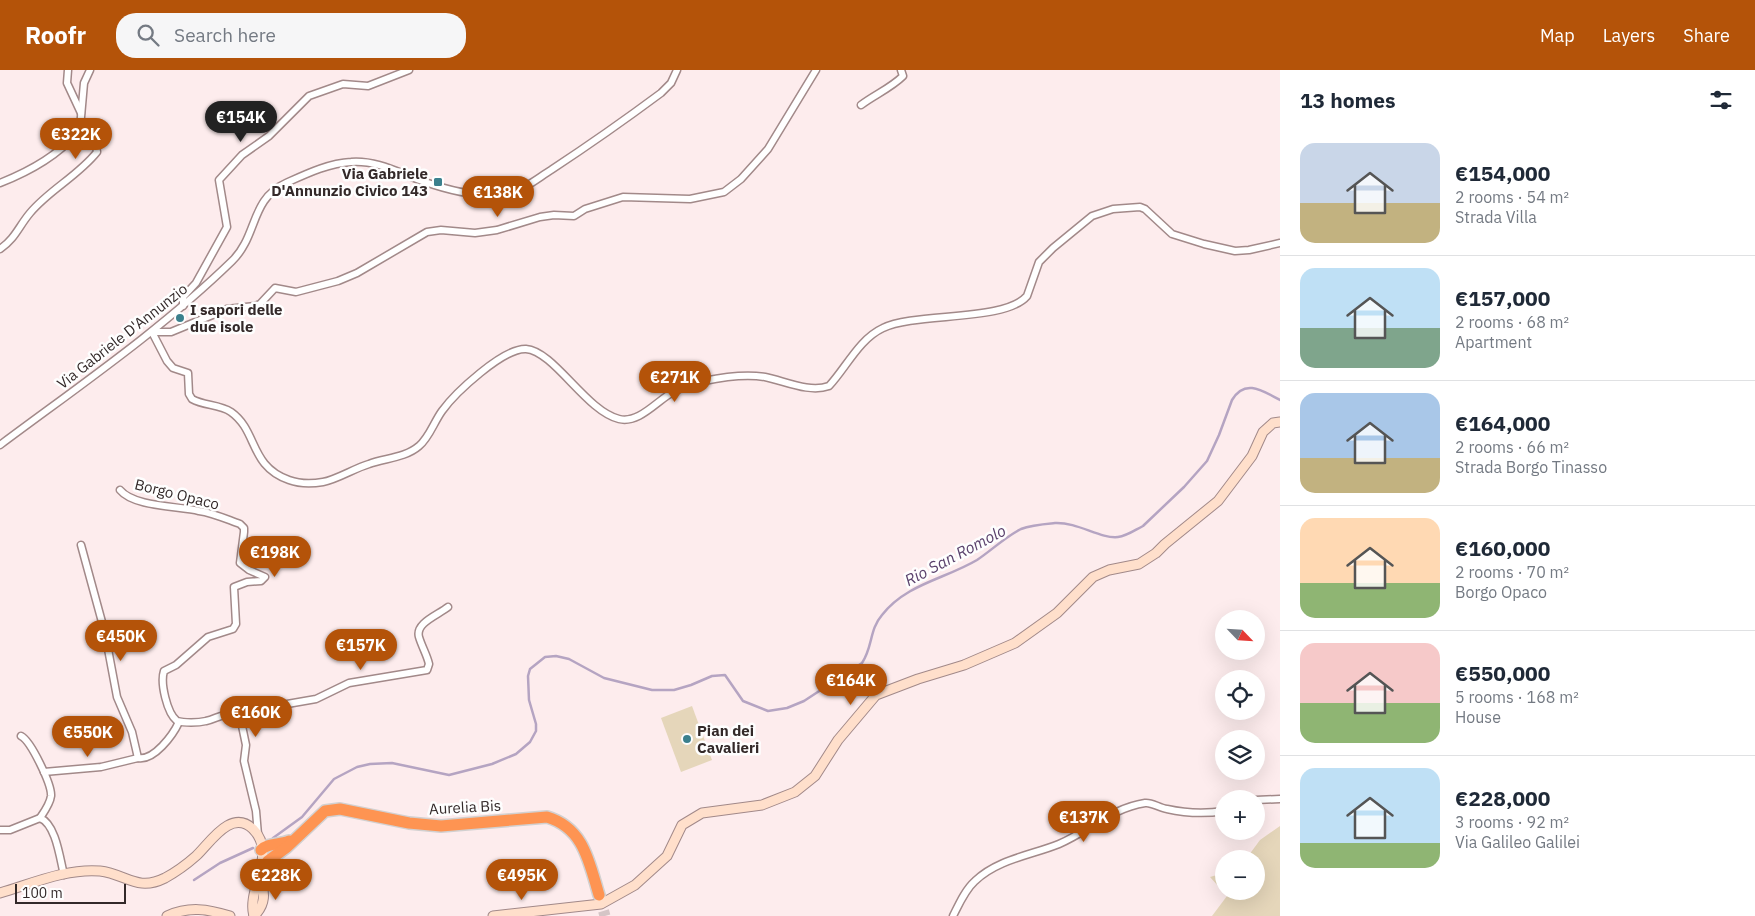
<!DOCTYPE html>
<meta charset="utf-8">
<style>
:root{--surface:#fff;--page:#f6f6f7;--text:#1f2937;--muted:#747a83;--line:#e0e1e3;--accent:#b45309}
body{margin:0;font-family:"IBM Plex Sans",sans-serif;background:var(--page);color:var(--text);height:100vh;display:flex;flex-direction:column;font-size:19px;white-space:nowrap}
*{box-sizing:border-box;margin:0}
p{font-size:16px;color:var(--muted)}
.icon{flex:none;width:28px;height:28px;fill:none;stroke:currentColor;stroke-width:2;stroke-linecap:round;stroke-linejoin:round}
.map{position:relative;flex:1;overflow:hidden}
.panel{display:flex;flex-direction:column;background:var(--surface);width:475px}
.panel>*{flex:none}
.needle{width:32px;rotate:115deg}
.fabs{position:absolute;left:1215px;top:540px;display:grid;gap:10px}
.fabs a{display:grid;place-items:center;width:50px;height:50px;border-radius:50%;background:var(--surface);box-shadow:0 5px 20px #0002;font-size:25px}
.scale{position:absolute;left:15px;bottom:12px;width:111px;box-sizing:border-box;padding-left:5px;border:2px solid #332929;border-top:0;font-size:14px;line-height:18px;white-space:nowrap;color:#332929;-webkit-text-stroke:4px #fefefe;paint-order:stroke}
.price{position:absolute;translate:-50% -42px;padding:0 11px;border-radius:18px;background:var(--accent);color:#fff;font-size:16px;line-height:32px;filter:drop-shadow(0 1px 2px #0008)}
.price::after{content:'';position:absolute;left:50%;top:30px;width:15px;height:11px;margin-left:-8px;background:inherit;clip-path:polygon(0 0,100% 0,50% 100%)}
.price.selected{background:#222;color:#fff}
ul{padding:0;list-style:none}
li{display:flex;align-items:center;gap:15px;height:125px;padding:0 20px}
li+li{border-top:1px solid var(--line)}
li span{display:grid;place-items:center;flex:none;width:140px;height:100px;border-radius:15px;color:#555}
li>.icon{margin-inline-start:auto}
span .icon{width:60px;height:60px;fill:#fffc;stroke-width:1}
li b{font-size:21px}
h2{display:flex;justify-content:space-between;align-items:center;height:60px;padding:0 20px;font-size:21px}
header{display:flex;align-items:center;gap:30px;box-sizing:border-box;height:70px;padding:0 25px;background:var(--accent);color:#fff}
header strong{font-size:24px}
nav{display:flex;gap:28px;margin-inline-start:auto;font-size:18px}
.search{width:350px;height:45px;background:var(--page);display:flex;align-items:center;gap:12px;box-sizing:border-box;padding:0 18px;border-radius:20px;color:var(--muted);font-size:19px}
main{display:flex;flex:1;min-height:0}
.map>svg:first-child{display:block}
.green{fill:#e5d6ba}
.lines{fill:none;stroke-linecap:round;stroke-linejoin:round}
.stream{stroke:#b5a4c2;stroke-width:2.5}
.highway-tunnel{stroke:#d5c5c6;stroke-width:11;stroke-dasharray:11 5.5;stroke-linecap:butt}
.street-casing{stroke:#a28989;stroke-width:9}
.secondary-casing{stroke:#a28989;stroke-width:11}
.highway-casing{stroke:#d2d0d0;stroke-width:14}
.street{stroke:#fff;stroke-width:6}
.secondary{stroke:#ffdfcb;stroke-width:9}
.highway{stroke:#fe9452;stroke-width:11}
.poi-dot{fill:#3b808d;stroke:#fefefe;stroke-width:2}
.labels{text-anchor:middle;dominant-baseline:central;stroke-width:5;stroke-linejoin:round;paint-order:stroke}
.poi-label{font-size:15px;font-weight:bold;fill:#332929;stroke:#fefefe;text-anchor:start}
.street-label{font-size:15px;fill:#332929;stroke:#fefefe}
.water-label{font-size:16px;font-style:italic;fill:#5a416c;stroke:#fefefe}
</style>
<header>
<strong>Roofr</strong>
<div class="search"><svg class="icon" aria-label="search" viewBox="0 0 24 24"><circle cx="10" cy="10" r="6"/><path d="M15 15l6 6"/></svg>Search here</div>
<nav><a>Map</a><a>Layers</a><a>Share</a></nav>
</header>
<main>
<div class="map">
<svg width="1280" height="846" viewBox="0 0 1280 846">
<rect width="100%" height="100%" fill="#fdeced"/>
<g class="green">
<polygon points="692,636 712,690 681,702 661,648"/>
<polygon points="1280,756 1280,846 1212,846 1227,826 1210,807 1224,803 1224,821 1256,821 1256,789 1246,789 1260,770"/>
</g>
<g class="lines">
<g class="stream">
<path d="M273,768L302,747L334,709L357,697L370,694L392,693L449,705L492,694L516,684L530,672L536,661V654L529,630L528,606L530,599L545,587L556,586L569,589L604,608L652,620H674L691,615L712,606L725,605L743,631L768,641L787,638L804,631L862,593C873,577 869,560 882,545C906,514 945,509 977,490C992,480 1005,467 1021,459C1031,455 1044,454 1055,453C1078,452 1100,469 1118,467C1127,466 1135,460 1143,456L1184,417L1207,391L1219,365L1232,330C1245,308 1263,321 1280,330"/>
<polyline points="194,810 220,793 253,778"/>
</g>
<polyline class="highway-tunnel" points="599,825 605,846"/>
<g class="street-casing">
<g id="street">
<polyline points="68,0 67,13 81,43"/>
<path d="M861,35C874,25 891,18 903,6L901,0"/>
<polyline points="76,64 80,58 84,13 90,0"/>
<path d="M0,113C28,102 56,87 76,64H88L95,70L97,82C78,106 49,120 30,143C19,156 15,169 0,179"/>
<polyline points="183,236 183,227 196,213 227,157 219,110 242,85 269,66 309,26 343,14 368,16 409,0"/>
<path d="M152,262L167,291L173,298L188,303L189,324L192,329C204,336 219,334 231,342C258,361 249,396 289,410C300,414 311,414 323,412C336,410 355,398 369,394C385,388 405,388 419,376C429,368 434,352 442,341C455,323 503,278 526,279C554,281 586,341 619,349C640,354 658,329 675,321C685,316 694,313 704,311C723,307 747,304 765,307C785,311 809,323 829,316C846,298 859,269 883,258C915,242 1005,252 1027,226L1039,192L1053,178L1092,146L1113,139L1140,137L1145,139L1172,164L1204,174L1235,181L1249,180L1280,173"/>
<polyline points="152,262 171,262 227,239 255,236 260,234 275,218 296,222 338,211 357,203 427,162 441,160 475,163 497,160 540,147 554,145 574,146 585,139 623,127 690,129 724,122 741,109 768,79 816,0"/>
<path d="M0,375C79,316 161,260 232,191C258,166 250,129 286,113C306,104 329,93 351,92C378,90 401,104 425,112C451,121 482,129 509,123C524,120 538,108 551,100C589,75 626,49 661,23L671,13L677,0"/>
<path d="M120,420C134,437 178,436 199,441C213,443 226,449 240,454L244,458V462L240,493L249,500L265,507L261,511L247,512L234,517L236,554L233,559L208,567L176,595L164,601C160,613 167,643 177,651C184,653 198,653 206,651C220,648 225,639 241,651L246,675L244,691L256,741L258,765"/>
<path d="M81,475L105,563L117,627L132,662L138,688C154,691 173,665 179,652"/>
<path d="M241,654L255,642L270,637L316,629L349,613L427,600L429,594C427,585 422,577 419,567C415,553 438,545 448,537"/>
<path d="M21,666C31,671 52,715 51,726C50,734 44,742 40,748"/>
<polyline points="44,702 101,697 138,688"/>
<polyline points="1256,730 1280,729"/>
<path d="M0,760H10L40,748C56,754 60,789 64,805"/>
<path d="M953,846C959,834 965,820 975,811C998,789 1032,785 1059,774C1089,761 1112,738 1145,733C1152,732 1159,738 1167,739C1185,743 1205,744 1224,741"/>
</g>
</g>
<g class="secondary-casing">
<g id="secondary">
<path d="M0,823C31,814 67,798 100,801C126,804 137,822 165,808C176,802 187,794 196,786C210,773 231,738 253,759C278,784 246,820 254,846"/>
<path d="M167,846C189,836 208,839 230,846"/>
<path d="M254,846C266,834 265,823 260,808"/>
<polyline points="493,846 601,834 635,815 667,786 682,755 702,743 762,735 795,722 815,706 838,670 876,625 918,609 964,595 1015,573 1057,543 1093,507 1109,500 1139,494 1156,483 1165,474 1218,431 1252,386 1263,362 1273,353 1280,352"/>
</g>
</g>
<g class="highway-casing">
<g id="highway">
<path d="M261,780C267,773 280,775 289,771"/>
<path d="M261,800L268,791L287,777L325,741L340,739L409,753L441,756L547,747C584,758 589,792 599,825"/>
</g>
</g>
<use href="#street" class="street"/>
<use href="#secondary" class="secondary"/>
<use href="#highway" class="highway"/>
</g>
<g class="poi-dot">
<rect x="433" y="107" width="10" height="10" rx="2.5"/>
<circle cx="180" cy="248" r="5"/>
<circle cx="687" cy="669" r="5"/>
</g>
<g class="labels">
<g class="poi-label">
<text x="428" y="103" text-anchor="end">Via Gabriele<tspan x="428" dy="17">D'Annunzio Civico 143</tspan></text>
<text x="190" y="239">I sapori delle<tspan x="190" dy="17">due isole</tspan></text>
<text x="697" y="660">Pian dei<tspan x="697" dy="17">Cavalieri</tspan></text>
</g>
<g class="street-label">
<text transform="translate(122 266) rotate(-38)">Via Gabriele D'Annunzio</text>
<text transform="translate(177 424) rotate(14)">Borgo Opaco</text>
<text transform="translate(465 737) rotate(-3)">Aurelia Bis</text>
</g>
<g class="water-label">
<text transform="translate(955 485) rotate(-28)">Rio San Romolo</text>
</g>
</g>
</svg>
<div class="fabs">
<a><svg class="needle" viewBox="-14 -14 28 28"><path d="M0-13l5 13h-10z" fill="#e53935"/><path d="M0 13l5-13h-10z" fill="#747a83"/></svg></a>
<a><svg class="icon" aria-label="locate" viewBox="0 0 24 24"><circle cx="12" cy="12" r="6"/><path d="M12 2v4M12 18v4M2 12h4M18 12h4"/></svg></a>
<a><svg class="icon" aria-label="layers" viewBox="0 0 24 24"><path d="M12 4l9 5-9 5-9-5zM3 14l9 5 9-5"/></svg></a>
<a>+</a>
<a>−</a>
</div>
<div class="scale">100 m</div>
<b class="price selected" style="left:241px;top:73px">€154K</b>
<b class="price" style="left:76px;top:90px">€322K</b>
<b class="price" style="left:498px;top:148px">€138K</b>
<b class="price" style="left:675px;top:333px">€271K</b>
<b class="price" style="left:275px;top:508px">€198K</b>
<b class="price" style="left:121px;top:592px">€450K</b>
<b class="price" style="left:361px;top:601px">€157K</b>
<b class="price" style="left:851px;top:636px">€164K</b>
<b class="price" style="left:256px;top:668px">€160K</b>
<b class="price" style="left:88px;top:688px">€550K</b>
<b class="price" style="left:1084px;top:773px">€137K</b>
<b class="price" style="left:276px;top:831px">€228K</b>
<b class="price" style="left:522px;top:831px">€495K</b>
</div>
<section class="panel">
<h2>13 homes<svg class="icon" aria-label="filters" viewBox="0 0 24 24"><path d="M4 7h16M4 17h16"/><circle cx="9" cy="7" r="2"/><circle cx="15" cy="17" r="2"/></svg></h2>
<ul>
<li><span style="background:linear-gradient(#c9d6e8 60%,#c2b280 0)"><svg class="icon" aria-label="home" viewBox="0 0 24 24"><path d="M3 11l9-7 9 7M6 9v11h12V9"/></svg></span><div><b>€154,000</b><p>2 rooms · 54 m²</p><p>Strada Villa</p></div></li>
<li><span style="background:linear-gradient(#bfe0f5 60%,#7fa58c 0)"><svg class="icon" aria-label="home" viewBox="0 0 24 24"><path d="M3 11l9-7 9 7M6 9v11h12V9"/></svg></span><div><b>€157,000</b><p>2 rooms · 68 m²</p><p>Apartment</p></div></li>
<li><span style="background:linear-gradient(#a9c7e8 65%,#c2b280 0)"><svg class="icon" aria-label="home" viewBox="0 0 24 24"><path d="M3 11l9-7 9 7M6 9v11h12V9"/></svg></span><div><b>€164,000</b><p>2 rooms · 66 m²</p><p>Strada Borgo Tinasso</p></div></li>
<li><span style="background:linear-gradient(#ffd9b3 65%,#8fb573 0)"><svg class="icon" aria-label="home" viewBox="0 0 24 24"><path d="M3 11l9-7 9 7M6 9v11h12V9"/></svg></span><div><b>€160,000</b><p>2 rooms · 70 m²</p><p>Borgo Opaco</p></div></li>
<li><span style="background:linear-gradient(#f6c9c9 60%,#8fb573 0)"><svg class="icon" aria-label="home" viewBox="0 0 24 24"><path d="M3 11l9-7 9 7M6 9v11h12V9"/></svg></span><div><b>€550,000</b><p>5 rooms · 168 m²</p><p>House</p></div></li>
<li><span style="background:linear-gradient(#bfe0f5 75%,#8fb573 0)"><svg class="icon" aria-label="home" viewBox="0 0 24 24"><path d="M3 11l9-7 9 7M6 9v11h12V9"/></svg></span><div><b>€228,000</b><p>3 rooms · 92 m²</p><p>Via Galileo Galilei</p></div></li>
</ul>
</section>
</main>
